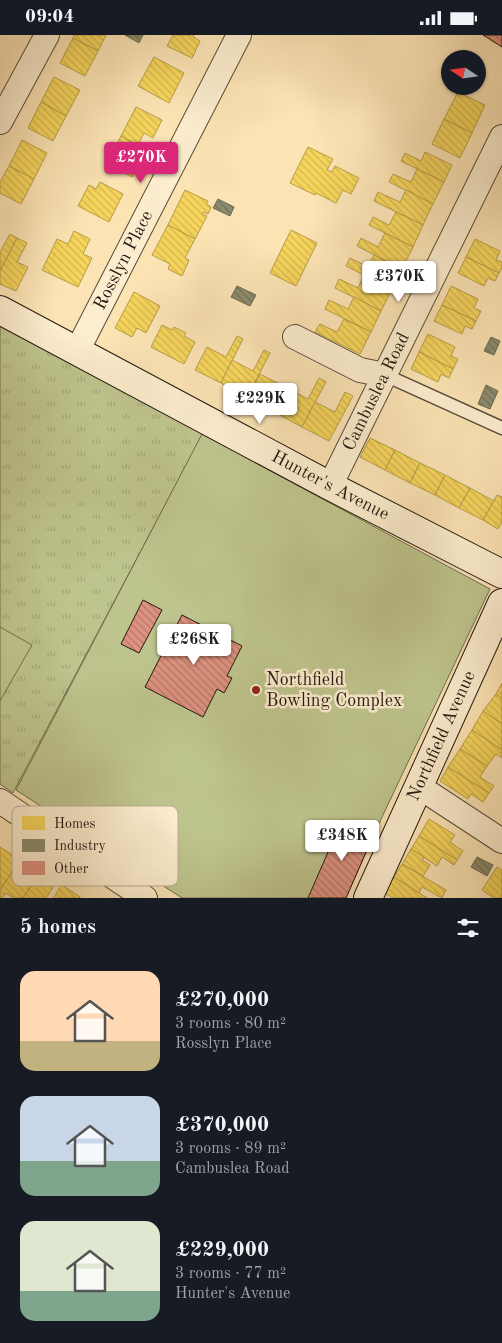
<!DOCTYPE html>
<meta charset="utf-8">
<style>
:root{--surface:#171b24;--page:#242831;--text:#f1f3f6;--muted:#9ea1a6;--accent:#db2777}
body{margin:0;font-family:"Old Standard TT",serif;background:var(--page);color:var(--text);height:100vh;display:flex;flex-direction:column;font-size:19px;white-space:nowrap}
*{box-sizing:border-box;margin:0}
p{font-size:16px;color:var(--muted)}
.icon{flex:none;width:28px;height:28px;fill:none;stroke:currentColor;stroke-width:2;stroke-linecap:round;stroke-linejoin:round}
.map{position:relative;height:863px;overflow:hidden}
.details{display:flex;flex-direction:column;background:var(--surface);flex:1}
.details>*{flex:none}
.needle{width:32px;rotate:283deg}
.fabs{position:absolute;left:441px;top:15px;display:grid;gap:10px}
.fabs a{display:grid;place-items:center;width:45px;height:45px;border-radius:50%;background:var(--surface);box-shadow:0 1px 4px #0004;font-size:25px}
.price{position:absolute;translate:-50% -42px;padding:0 11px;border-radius:5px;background:#fff;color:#222;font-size:16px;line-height:32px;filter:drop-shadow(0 1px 2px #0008)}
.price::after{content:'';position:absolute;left:50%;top:30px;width:15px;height:11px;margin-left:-8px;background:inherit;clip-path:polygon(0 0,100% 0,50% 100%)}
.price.current{background:var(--accent);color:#fff}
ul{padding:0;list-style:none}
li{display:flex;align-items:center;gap:15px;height:125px;padding:0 20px}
li span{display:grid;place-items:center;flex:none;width:140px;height:100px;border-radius:15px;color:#555}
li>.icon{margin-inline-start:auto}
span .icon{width:60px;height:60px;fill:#fffc;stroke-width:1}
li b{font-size:21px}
h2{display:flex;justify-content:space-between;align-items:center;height:60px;padding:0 20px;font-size:21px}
.status{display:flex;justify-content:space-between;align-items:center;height:35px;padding:0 25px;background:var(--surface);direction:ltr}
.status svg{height:14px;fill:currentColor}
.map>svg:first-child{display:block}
.grass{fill:url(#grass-tufts);stroke:#706e4e}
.pitch{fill:#bec48d;stroke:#706e4e}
.homes{fill:url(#homes-back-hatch);stroke:#b79c45}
.industry{fill:url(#industry-back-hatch);stroke:#6c6952}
.building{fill:url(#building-back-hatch);stroke:#231710}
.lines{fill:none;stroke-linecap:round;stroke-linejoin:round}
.lane-casing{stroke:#594a39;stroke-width:15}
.street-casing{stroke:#594a39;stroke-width:26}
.secondary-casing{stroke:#231710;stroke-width:30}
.lane{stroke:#fcedce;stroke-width:12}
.street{stroke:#fcedce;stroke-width:24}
.secondary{stroke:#fcedce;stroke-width:28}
.poi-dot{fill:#8f2418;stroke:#fcedce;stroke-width:2}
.labels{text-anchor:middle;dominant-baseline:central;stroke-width:5;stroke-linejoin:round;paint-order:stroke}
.street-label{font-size:18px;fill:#231710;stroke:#fcedce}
.poi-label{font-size:18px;fill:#231710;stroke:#fcedce;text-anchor:start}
.key{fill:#fcedce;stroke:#bbad95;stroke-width:1}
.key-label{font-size:14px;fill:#231710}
</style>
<div class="status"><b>09:04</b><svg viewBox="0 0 49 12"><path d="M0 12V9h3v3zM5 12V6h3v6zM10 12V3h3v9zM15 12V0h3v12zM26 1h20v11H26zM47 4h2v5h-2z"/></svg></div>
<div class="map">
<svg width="502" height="863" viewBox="0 0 502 863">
<defs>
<pattern id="grass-tufts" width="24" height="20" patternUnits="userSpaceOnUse" patternTransform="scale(1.25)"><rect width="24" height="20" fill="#bec48d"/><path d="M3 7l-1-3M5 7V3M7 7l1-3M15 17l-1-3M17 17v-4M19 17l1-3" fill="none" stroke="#a3a879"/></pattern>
<pattern id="homes-back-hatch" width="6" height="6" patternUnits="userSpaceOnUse" patternTransform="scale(1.25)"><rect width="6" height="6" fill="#f6d55c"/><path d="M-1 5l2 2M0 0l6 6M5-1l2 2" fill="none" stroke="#d3b64f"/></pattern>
<pattern id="industry-back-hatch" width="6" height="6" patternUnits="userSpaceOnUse" patternTransform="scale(1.25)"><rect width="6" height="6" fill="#8c8c6e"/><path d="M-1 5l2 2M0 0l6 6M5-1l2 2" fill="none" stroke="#727159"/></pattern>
<pattern id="building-back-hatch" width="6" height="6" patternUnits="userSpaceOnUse" patternTransform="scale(1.25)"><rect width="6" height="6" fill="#de9380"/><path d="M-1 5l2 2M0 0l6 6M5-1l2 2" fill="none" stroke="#b47767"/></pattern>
</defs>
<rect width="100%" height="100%" fill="#fbe3b4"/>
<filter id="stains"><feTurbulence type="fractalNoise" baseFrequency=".004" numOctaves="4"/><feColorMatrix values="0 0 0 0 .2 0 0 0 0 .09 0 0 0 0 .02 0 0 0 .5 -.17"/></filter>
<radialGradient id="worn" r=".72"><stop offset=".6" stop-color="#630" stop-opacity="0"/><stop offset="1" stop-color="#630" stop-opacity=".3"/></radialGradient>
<polygon class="grass" points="0,290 203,398 13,758 0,749"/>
<g class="pitch">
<polygon points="202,399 490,554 374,799 346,863 182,863 16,755"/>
<polygon points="0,592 32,610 0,666"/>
</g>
<g class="homes">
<polygon points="74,0 106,0 98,16 73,3"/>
<polygon points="173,0 194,0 193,2 200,6 192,23 167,11"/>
<polygon points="73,3 98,16 85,41 60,28"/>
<polygon points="154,22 184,38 169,68 138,51"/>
<polygon points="54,42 80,55 66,81 41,67"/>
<polygon points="458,57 485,70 472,98 444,84"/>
<polygon points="41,67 66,81 53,106 28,93"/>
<polygon points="136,72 162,85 153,103 144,98 138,110 121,101"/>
<polygon points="444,84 472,98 460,123 432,109"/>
<polygon points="121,101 138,110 133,119 141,124 132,142 107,129"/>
<polygon points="22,105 47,118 34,144 9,131"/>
<polygon points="308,112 333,124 327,135 332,137 335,131 359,143 351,159 343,155 336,168 316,158 315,160 290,148"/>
<polygon points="425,117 452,130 444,147 401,126 405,118 421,126"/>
<polygon points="9,131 34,144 21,169 0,158 0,147"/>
<polygon points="417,134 444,147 433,169 389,147 393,139 411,147"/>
<polygon points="100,147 123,159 109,187 78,171 89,150 96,154"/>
<polygon points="185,155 208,166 206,169 211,172 208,179 203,177 202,179 207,181 195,204 168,190"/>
<polygon points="406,155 433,169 423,190 374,166 378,157 400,167"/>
<polygon points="396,177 423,190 413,212 369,190 373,182 389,190"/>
<polygon points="168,190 195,204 185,223 189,225 182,241 168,234 170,229 152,220"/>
<polygon points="291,195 317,208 296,251 270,238"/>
<polygon points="74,196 90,204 83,219 92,223 78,252 42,235 57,204 68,209"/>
<polygon points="385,198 413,212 402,234 357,211 361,203 378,212"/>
<polygon points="10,199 17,203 0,236 0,217"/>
<polygon points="17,203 27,208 17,227 28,232 16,256 0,249 0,236"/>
<polygon points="475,204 500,216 496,225 502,227 502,233 499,238 466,222"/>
<polygon points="374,220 402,234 392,254 346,231 350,223 368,232"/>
<polygon points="466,222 499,238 495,246 488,243 484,251 458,238"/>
<polygon points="364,240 392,254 381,276 335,253 339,244 358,253"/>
<polygon points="451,251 478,264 474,273 481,276 476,286 442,270"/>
<polygon points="134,257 160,271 146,298 137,293 132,302 115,293"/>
<polygon points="354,262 381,276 371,297 325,274 329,265 348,274"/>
<polygon points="442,270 476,286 472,294 465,291 462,299 434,286"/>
<polygon points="344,284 371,297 360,319 315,297 320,289 337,297"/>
<polygon points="162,290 172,295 174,292 186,298 184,301 195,307 184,329 151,312"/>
<polygon points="428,299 455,312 451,321 458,324 453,334 419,317"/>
<polygon points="237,301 243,304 221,348 195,335 207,312 226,322"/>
<polygon points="264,315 270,318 247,363 221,348 232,325 253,336"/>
<polygon points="419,317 453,334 449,343 441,339 438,347 411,334"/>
<polygon points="260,339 287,353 274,377 247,363"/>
<polygon points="319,343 326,347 302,392 274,377 287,353 308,364"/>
<polygon points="345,357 353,361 329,406 302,392 315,367 335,377"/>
<polygon points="370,403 395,415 385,435 360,422"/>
<polygon points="395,415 420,428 410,448 385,435"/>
<polygon points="420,428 445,440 435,460 410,448"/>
<polygon points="445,440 470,453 459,473 435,460"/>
<polygon points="470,453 494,466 483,485 459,473"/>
<polygon points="497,460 502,462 502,487 498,494 483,485"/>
<polygon points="502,648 502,663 496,659"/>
<polygon points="496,659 502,663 502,689 483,676"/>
<polygon points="483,676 502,689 502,715 472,695"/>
<polygon points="472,695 502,715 502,723 496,719 487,731 460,714"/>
<polygon points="460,714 487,731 480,742 494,751 489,758 448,732"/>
<polygon points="448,732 489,758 483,767 471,759 468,764 440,746"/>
<polygon points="429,784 455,800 450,807 463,816 457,825 419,801"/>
<polygon points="419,801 457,825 454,830 442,822 437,831 411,814"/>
<polygon points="0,812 20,825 0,855"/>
<polygon points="411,814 424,822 422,825 430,830 423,841 402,829"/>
<polygon points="20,825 40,838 23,863 14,863 6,858 2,863 0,862 0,855"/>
<polygon points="402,829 446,855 442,863 422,852 419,858 394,842"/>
<polygon points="497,832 502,835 502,863 494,863 482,855"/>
<polygon points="40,838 56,848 46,863 23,863"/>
<polygon points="394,842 427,863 393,863 385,858"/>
<polygon points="62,850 80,862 80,863 53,863"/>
</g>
<g class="industry">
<polygon points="125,0 143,0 139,8"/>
<polygon points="218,164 234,172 230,181 213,173"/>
<polygon points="237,251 256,260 250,271 231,262"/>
<polygon points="491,302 500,306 494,320 484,316"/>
<polygon points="486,350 498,356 490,374 478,369"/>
<polygon points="477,822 493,830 487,841 471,832"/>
</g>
<g class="building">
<polygon points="483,0 502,0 502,12"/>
<polygon points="143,565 162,575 139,618 121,609"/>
<polygon points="182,580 242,611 227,641 232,643 224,658 217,654 203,682 145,652"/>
<polygon points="342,785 374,799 346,863 308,863"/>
</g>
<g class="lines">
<g class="lane-casing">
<polyline id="lane" points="385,340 502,393"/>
</g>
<g class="street-casing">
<g id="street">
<polyline points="0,87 47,0"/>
<polyline points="295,302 360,335 385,340"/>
<path id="s1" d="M77,316L239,0"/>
<path id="s2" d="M330,451L502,102"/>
<polyline points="418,751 502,806"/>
<polyline points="0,766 145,863"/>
</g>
</g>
<g class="secondary-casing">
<g id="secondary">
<path id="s3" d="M0,275L330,451L502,539"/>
<path id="s4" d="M368,863L502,568"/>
</g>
</g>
<use href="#lane" class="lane"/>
<use href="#street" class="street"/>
<use href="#secondary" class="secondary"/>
</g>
<circle class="poi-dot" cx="256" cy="655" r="5"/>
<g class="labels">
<g class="street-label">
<text stroke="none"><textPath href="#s1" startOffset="102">Rosslyn Place</textPath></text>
<text stroke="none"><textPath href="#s2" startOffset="105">Cambuslea Road</textPath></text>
<text stroke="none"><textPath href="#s3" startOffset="374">Hunter's Avenue</textPath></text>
<text stroke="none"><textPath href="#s4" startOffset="178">Northfield Avenue</textPath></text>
</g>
<g class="poi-label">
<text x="266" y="645">Northfield<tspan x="266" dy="21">Bowling Complex</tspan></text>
</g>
</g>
<rect x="12" y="771" width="166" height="80" rx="8" class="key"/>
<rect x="22" y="781" width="23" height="14" fill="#f6d55c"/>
<rect x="22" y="804" width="23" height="13" fill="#8c8c6e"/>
<rect x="22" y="826" width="23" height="14" fill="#de9380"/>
<g class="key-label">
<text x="54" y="793">Homes</text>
<text x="54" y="815">Industry</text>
<text x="54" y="838">Other</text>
</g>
<rect width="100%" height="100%" filter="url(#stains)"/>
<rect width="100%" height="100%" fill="url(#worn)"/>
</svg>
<div class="fabs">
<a><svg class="needle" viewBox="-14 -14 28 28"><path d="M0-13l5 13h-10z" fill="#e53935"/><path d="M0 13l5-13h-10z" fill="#9ea1a6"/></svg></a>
</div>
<b class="price current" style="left:141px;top:149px">£270K</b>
<b class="price" style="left:399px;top:268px">£370K</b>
<b class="price" style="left:260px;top:390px">£229K</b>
<b class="price" style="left:194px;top:631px">£268K</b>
<b class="price" style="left:342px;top:827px">£348K</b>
</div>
<section class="details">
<h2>5 homes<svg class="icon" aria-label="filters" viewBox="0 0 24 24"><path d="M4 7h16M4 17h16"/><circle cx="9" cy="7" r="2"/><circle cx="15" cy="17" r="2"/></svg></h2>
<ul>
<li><span style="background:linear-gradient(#ffd9b3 70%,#c2b280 0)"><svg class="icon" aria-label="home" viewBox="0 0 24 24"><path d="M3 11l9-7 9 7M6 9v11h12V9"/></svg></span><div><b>£270,000</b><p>3 rooms · 80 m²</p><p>Rosslyn Place</p></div></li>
<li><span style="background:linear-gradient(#c9d6e8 65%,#7fa58c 0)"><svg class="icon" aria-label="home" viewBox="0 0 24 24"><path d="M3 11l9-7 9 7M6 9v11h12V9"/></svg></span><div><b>£370,000</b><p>3 rooms · 89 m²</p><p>Cambuslea Road</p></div></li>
<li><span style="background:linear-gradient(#dfe7d0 70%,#7fa58c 0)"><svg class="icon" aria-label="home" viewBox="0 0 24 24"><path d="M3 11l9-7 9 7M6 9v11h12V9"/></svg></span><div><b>£229,000</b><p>3 rooms · 77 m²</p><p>Hunter's Avenue</p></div></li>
</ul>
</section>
